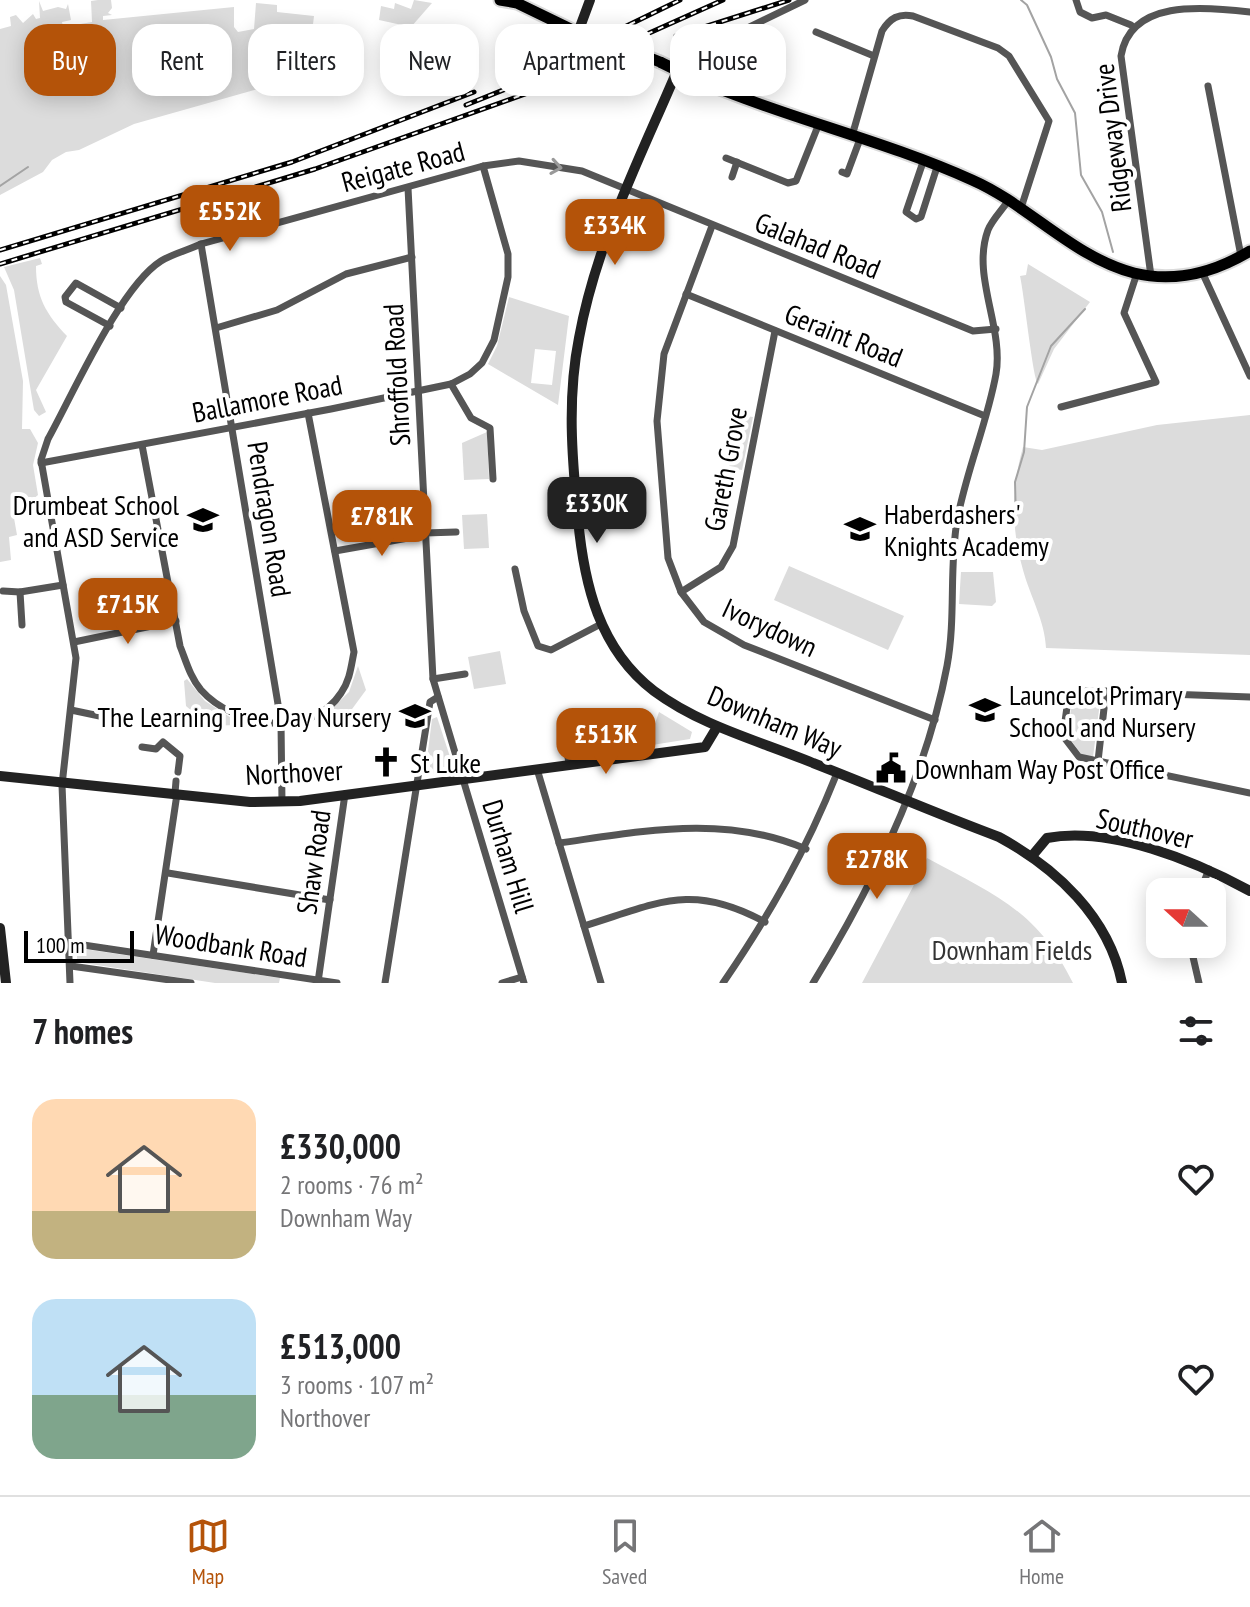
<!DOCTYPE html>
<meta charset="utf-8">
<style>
:root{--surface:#fff;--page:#f6f6f6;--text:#202124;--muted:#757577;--line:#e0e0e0;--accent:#b45309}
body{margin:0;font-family:"PT Sans Narrow",sans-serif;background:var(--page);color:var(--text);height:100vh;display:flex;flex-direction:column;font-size:30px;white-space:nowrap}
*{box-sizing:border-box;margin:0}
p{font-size:26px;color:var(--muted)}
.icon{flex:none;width:44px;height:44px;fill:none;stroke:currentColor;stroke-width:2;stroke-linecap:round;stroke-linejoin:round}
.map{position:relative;height:983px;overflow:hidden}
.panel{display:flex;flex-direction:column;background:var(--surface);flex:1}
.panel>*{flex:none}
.hud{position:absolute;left:24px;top:24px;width:800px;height:72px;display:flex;gap:16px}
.needle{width:52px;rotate:291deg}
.tools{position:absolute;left:1146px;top:878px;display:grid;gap:16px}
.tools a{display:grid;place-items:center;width:80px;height:80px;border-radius:16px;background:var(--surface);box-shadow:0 4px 20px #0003;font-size:40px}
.scale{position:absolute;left:24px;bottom:20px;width:110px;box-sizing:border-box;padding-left:8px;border:4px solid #000;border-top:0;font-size:22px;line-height:28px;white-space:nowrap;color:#000;-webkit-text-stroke:6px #fff;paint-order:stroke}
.price{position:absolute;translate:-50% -68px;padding:0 18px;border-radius:16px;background:var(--accent);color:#fff;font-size:26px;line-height:52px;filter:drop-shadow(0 2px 4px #0008)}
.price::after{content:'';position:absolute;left:50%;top:48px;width:24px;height:18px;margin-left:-12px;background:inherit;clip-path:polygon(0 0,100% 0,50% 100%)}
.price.on{background:#222;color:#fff}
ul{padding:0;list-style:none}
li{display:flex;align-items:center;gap:24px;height:200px;padding:0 32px}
li span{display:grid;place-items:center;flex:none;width:224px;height:160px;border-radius:24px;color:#555}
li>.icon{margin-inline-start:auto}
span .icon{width:96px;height:96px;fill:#fffc;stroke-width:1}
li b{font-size:34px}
h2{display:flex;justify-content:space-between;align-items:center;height:96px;padding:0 32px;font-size:34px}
.tag{padding:0 28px;border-radius:24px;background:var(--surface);box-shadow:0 4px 20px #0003;font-size:28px;line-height:72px}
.tag.on{background:var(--accent);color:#fff}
.dock{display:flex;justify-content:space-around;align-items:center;height:112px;border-top:2px solid var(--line);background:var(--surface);font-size:22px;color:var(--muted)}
.dock a{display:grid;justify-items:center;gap:4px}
.dock .on{color:var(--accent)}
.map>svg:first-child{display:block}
.green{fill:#dcdcdc;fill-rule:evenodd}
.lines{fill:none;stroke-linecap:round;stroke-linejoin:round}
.stream{stroke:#a3a3a3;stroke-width:2}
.primary-casing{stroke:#dbdbdb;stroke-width:15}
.street{stroke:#555;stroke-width:7}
.secondary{stroke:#222;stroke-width:10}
.primary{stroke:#000;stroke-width:11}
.rail-casing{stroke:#000;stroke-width:5}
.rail{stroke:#fff;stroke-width:2;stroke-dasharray:6;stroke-linecap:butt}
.primary-bridge-casing{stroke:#dbdbdb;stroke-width:15;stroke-linecap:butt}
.primary-bridge{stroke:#000;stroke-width:11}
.oneway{stroke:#999}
.labels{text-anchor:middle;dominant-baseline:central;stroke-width:8;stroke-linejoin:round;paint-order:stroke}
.street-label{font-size:28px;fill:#000;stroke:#fff}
.poi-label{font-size:28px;fill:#000;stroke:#fff;text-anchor:start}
.park-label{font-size:28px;fill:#333;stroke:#fff}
</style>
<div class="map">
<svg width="1250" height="983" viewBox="0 0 1250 983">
<rect width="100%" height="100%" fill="#fff"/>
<g class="green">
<polygon points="98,0 111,0 112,8 108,13 112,15 103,16 103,20 234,7 234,27 238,32 254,29 256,3 277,5 277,12 314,16 310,49 327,54 336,67 134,124 79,150 66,152 52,160 43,172 0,195 0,29 11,26 10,17 16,15 23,23 33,14 36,19 40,18 39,1 43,11 58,7 66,9 68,4 71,20 62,22 63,27 92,22 91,1"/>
<polygon points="414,0 432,3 411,27 379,20 381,6 394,9 395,3 411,9"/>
<polygon points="411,49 429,77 439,81 460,70 459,78 425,90 418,76 398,64"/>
<path d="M40,258L42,264L36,266C36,297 46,314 67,336L36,390L46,412L39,416L34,410L14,290L4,267Z"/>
<path d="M1028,264L1090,302L1054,349L1038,384C1033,379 1024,293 1020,276L1026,275Z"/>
<polygon points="0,276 6,285 23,381 22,429 30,429 38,443 33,465 38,495 32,500 27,497 11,501 17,535 9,537 11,560 0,562"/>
<path d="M509,297L569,316L558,405L488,364L497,346ZM535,349L556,351L552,385L531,383Z"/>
<polygon points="739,415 753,417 742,470 729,468"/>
<path d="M1250,415V655L1046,648C1045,621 1030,596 1023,570C1011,527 1011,490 1023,447L1042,450L1157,425Z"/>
<polygon points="487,432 489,479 464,480 462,443"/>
<polygon points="487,514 489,548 464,549 462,515"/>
<polygon points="789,566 904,616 888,650 774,600"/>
<polygon points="961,572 993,572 996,602 992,606 959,604"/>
<polygon points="500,651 506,684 474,689 468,657"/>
<polygon points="358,666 366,690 344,720 321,719 349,692"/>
<polygon points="187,679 205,701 236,721 235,725 209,726 186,706 184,681"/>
<polygon points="1089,695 1097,695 1100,702 1093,757 1082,755 1067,735 1071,709"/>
<polygon points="659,712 692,732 690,739 652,745 652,732"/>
<polygon points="437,717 453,766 450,771 425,775 432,719"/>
<path d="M890,857L920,871L927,858C995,895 1037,910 1073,983H862L915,883L885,868Z"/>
<polygon points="77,948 280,978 279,983 215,983 77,962"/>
</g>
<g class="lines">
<g class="stream">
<polyline points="1021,0 1027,5 1051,57 1057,79 1075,113 1081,175 1102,212 1113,252"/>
<polyline points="0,186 28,167"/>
<polyline points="1016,521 1015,482 1024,452 1027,407 1051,346 1085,309"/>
</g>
<g class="primary-casing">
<g id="primary">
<polyline points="500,0 517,3 585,36 591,34"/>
<path d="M660,62C760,113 870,134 972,180C1029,205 1073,257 1134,273C1175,283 1215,272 1250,251"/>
</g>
</g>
<g class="street">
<polyline points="1076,0 1080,12 1092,18 1106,15 1131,25"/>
<polyline points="816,32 874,56"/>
<polyline points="676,70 684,59 805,0"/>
<polyline points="1208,86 1241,256"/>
<path d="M852,136L882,31C890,18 899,13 913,16L998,48L1009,56L1049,121L1021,208"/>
<polyline points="726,158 788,183 796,181 818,126"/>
<polyline points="923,162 906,212 916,219 921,217 937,167"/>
<polyline points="842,172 847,174 860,139"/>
<polyline points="732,177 737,162"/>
<polyline points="408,188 433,679 524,983"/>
<polyline points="712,226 664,354 657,421 668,558 681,592 704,622 744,645 935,720"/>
<polyline points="201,244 281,722 282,802"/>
<polyline points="1203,274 1250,376"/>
<path d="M1151,276L1121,56C1130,0 1201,6 1250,12"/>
<polyline points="686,294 985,416"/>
<polyline points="110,326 66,302 65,297 76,283 121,308"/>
<polyline points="216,328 277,310 346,274 412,257"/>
<polyline points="451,384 471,418 490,428 493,479"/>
<polyline points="1061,407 1156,382 1124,313 1137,273"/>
<path d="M142,445L180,646C186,661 190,677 201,690C234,727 311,740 341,693C350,680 351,667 354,652L308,413"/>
<polyline points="41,463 331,409 451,384 470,374 482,363 494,340 508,277 508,254 483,166"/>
<polyline points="425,533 456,532"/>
<polyline points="335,551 425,535"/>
<polyline points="515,569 524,611 538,646 551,650 601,624"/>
<polyline points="3,591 20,592"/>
<polyline points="681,592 721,567 733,546 775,331"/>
<polyline points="22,625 20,592 63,585"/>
<polyline points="74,642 176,621"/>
<polyline points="433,679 465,674"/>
<polyline points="1250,697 1086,691 1067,707 1063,736 1079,757 1250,793"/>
<polyline points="71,710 109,718"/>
<polyline points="564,730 569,764"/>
<polyline points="142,747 156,749 163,742 180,756 178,772"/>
<polyline points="1098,761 1106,691"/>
<polyline points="537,769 601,983"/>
<polyline points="175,793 176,781"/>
<path d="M559,843C644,831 724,814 806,849"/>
<polyline points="168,873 330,900"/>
<polyline points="1200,892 1209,869"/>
<path d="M584,926C659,903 691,882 765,922"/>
<polyline points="70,943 337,983"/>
<polyline points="1190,944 1199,983"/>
<polyline points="153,955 177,794"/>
<polyline points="71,966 191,983"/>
<polyline points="318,982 345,794"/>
<path d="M70,983L62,785L76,658L41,460L48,439C73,394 120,287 161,261C172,254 188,250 201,244L483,166L519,161L582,171L973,331L996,329"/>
<polyline points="385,983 430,702 438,697"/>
<polyline points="502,983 522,977"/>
<path d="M723,983C770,914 806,851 837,773"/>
<path d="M813,983C872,887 926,778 947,666C956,618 949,568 957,521C966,471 987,424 996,374C1004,327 971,276 988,230C992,220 1002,210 1008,201"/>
</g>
<g class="secondary">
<polyline points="580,27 590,0"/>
<path d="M677,71C640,158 596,244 579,338C567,398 572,458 578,519C584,584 599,649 654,691C701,726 760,741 813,763C875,787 937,814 999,837C1056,868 1109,917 1122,983"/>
<polyline points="0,776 250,802 300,801 705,747 717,727"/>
<path d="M1032,856L1047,838C1111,826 1195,861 1250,891"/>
<polyline points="0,928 6,983"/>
</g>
<use href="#primary" class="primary"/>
<g class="rail-casing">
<g id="rail">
<polyline points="647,34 723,0"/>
<polyline points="608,35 680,0"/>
<polyline points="676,36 789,0"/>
<polyline points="466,105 563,66"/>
<polyline points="0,250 292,162 474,92"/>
<polyline points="0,264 315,169 581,74"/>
</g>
</g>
<use href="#rail" class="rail"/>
<g class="primary-bridge-casing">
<polyline id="primary-bridge" points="591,34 660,62"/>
</g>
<use href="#primary-bridge" class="primary-bridge"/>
</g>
<defs><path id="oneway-chevron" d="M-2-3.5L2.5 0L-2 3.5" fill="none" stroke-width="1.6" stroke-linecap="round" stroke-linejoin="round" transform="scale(2)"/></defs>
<use class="oneway" href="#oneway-chevron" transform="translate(556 167) rotate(9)"/>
<defs>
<g id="school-bare" transform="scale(2.4)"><path d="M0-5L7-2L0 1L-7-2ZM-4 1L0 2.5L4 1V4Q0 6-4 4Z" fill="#000" stroke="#fff" stroke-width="2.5" paint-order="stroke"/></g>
<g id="church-bare" transform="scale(2.4)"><path d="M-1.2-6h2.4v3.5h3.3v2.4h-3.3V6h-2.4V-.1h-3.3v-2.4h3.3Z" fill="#000" stroke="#fff" stroke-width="2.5" paint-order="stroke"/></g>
<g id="civic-bare" transform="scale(2.4)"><path d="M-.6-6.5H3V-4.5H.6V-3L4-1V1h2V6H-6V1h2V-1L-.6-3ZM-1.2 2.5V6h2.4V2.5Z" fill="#000" stroke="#fff" stroke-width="2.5" paint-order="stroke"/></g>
</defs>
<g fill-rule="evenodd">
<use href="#school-bare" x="203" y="520"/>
<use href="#school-bare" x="860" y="529"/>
<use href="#school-bare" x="985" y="710"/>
<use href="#school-bare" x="415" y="716"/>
<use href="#church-bare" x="386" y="762"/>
<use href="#civic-bare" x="891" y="768"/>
</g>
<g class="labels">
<g class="street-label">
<text transform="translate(1112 138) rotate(-97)">Ridgeway Drive</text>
<text transform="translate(403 166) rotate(-15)">Reigate Road</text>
<text transform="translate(818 245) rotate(22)">Galahad Road</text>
<text transform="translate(844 335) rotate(22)">Geraint Road</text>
<text transform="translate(396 375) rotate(-93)">Shroffold Road</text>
<text transform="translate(267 398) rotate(-11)">Ballamore Road</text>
<text transform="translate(725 469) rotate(-79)">Gareth Grove</text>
<text transform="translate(270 519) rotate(81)">Pendragon Road</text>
<text transform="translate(770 627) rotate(25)">Ivorydown</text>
<text transform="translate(775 721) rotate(23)">Downham Way</text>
<text transform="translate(294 772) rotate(-3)">Northover</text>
<text transform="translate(1145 828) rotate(13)">Southover</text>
<text transform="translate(509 856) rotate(73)">Durham Hill</text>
<text transform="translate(313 862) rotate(-82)">Shaw Road</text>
<text transform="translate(231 945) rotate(9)">Woodbank Road</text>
</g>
<g class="poi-label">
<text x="179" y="504" text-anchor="end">Drumbeat School<tspan x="179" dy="32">and ASD Service</tspan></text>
<text x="884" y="513">Haberdashers'<tspan x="884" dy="32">Knights Academy</tspan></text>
<text x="1009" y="694">Launcelot Primary<tspan x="1009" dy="32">School and Nursery</tspan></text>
<text x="391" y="716" text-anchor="end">The Learning Tree Day Nursery</text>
<text x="410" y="762">St Luke</text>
<text x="915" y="768">Downham Way Post Office</text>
</g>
<g class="park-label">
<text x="1012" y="949">Downham Fields</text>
</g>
</g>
</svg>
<div class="tools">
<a><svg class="needle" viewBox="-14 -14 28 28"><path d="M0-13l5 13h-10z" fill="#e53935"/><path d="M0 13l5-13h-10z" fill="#757577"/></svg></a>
</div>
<div class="scale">100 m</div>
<b class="price" style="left:230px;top:253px">£552K</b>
<b class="price" style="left:615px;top:267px">£334K</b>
<b class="price on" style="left:597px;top:545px">£330K</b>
<b class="price" style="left:382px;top:558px">£781K</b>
<b class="price" style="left:128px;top:646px">£715K</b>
<b class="price" style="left:606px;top:776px">£513K</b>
<b class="price" style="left:877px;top:901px">£278K</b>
<div class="hud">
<a class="tag on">Buy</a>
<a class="tag">Rent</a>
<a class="tag">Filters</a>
<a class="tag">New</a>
<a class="tag">Apartment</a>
<a class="tag">House</a>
</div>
</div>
<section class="panel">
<h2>7 homes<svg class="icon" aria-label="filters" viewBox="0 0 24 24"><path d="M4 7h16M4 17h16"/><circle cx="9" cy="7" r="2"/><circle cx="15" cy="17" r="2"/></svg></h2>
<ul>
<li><span style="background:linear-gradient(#ffd9b3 70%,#c2b280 0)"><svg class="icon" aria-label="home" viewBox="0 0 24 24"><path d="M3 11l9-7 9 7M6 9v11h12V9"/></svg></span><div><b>£330,000</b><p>2 rooms · 76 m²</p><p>Downham Way</p></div><svg class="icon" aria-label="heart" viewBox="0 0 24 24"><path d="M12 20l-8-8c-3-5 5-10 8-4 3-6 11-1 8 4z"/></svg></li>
<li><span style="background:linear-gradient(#bfe0f5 60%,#7fa58c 0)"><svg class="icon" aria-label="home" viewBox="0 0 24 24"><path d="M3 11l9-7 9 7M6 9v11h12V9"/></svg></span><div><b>£513,000</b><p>3 rooms · 107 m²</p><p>Northover</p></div><svg class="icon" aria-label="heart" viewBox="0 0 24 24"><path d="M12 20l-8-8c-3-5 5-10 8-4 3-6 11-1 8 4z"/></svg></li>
</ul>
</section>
<nav class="dock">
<a class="on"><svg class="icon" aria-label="map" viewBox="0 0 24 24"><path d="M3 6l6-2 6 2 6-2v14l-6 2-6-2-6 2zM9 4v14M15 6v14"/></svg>Map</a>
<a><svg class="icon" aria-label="saved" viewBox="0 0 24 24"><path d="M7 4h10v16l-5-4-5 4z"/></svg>Saved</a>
<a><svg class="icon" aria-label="home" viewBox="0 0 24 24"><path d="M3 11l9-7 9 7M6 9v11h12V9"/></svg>Home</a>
</nav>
